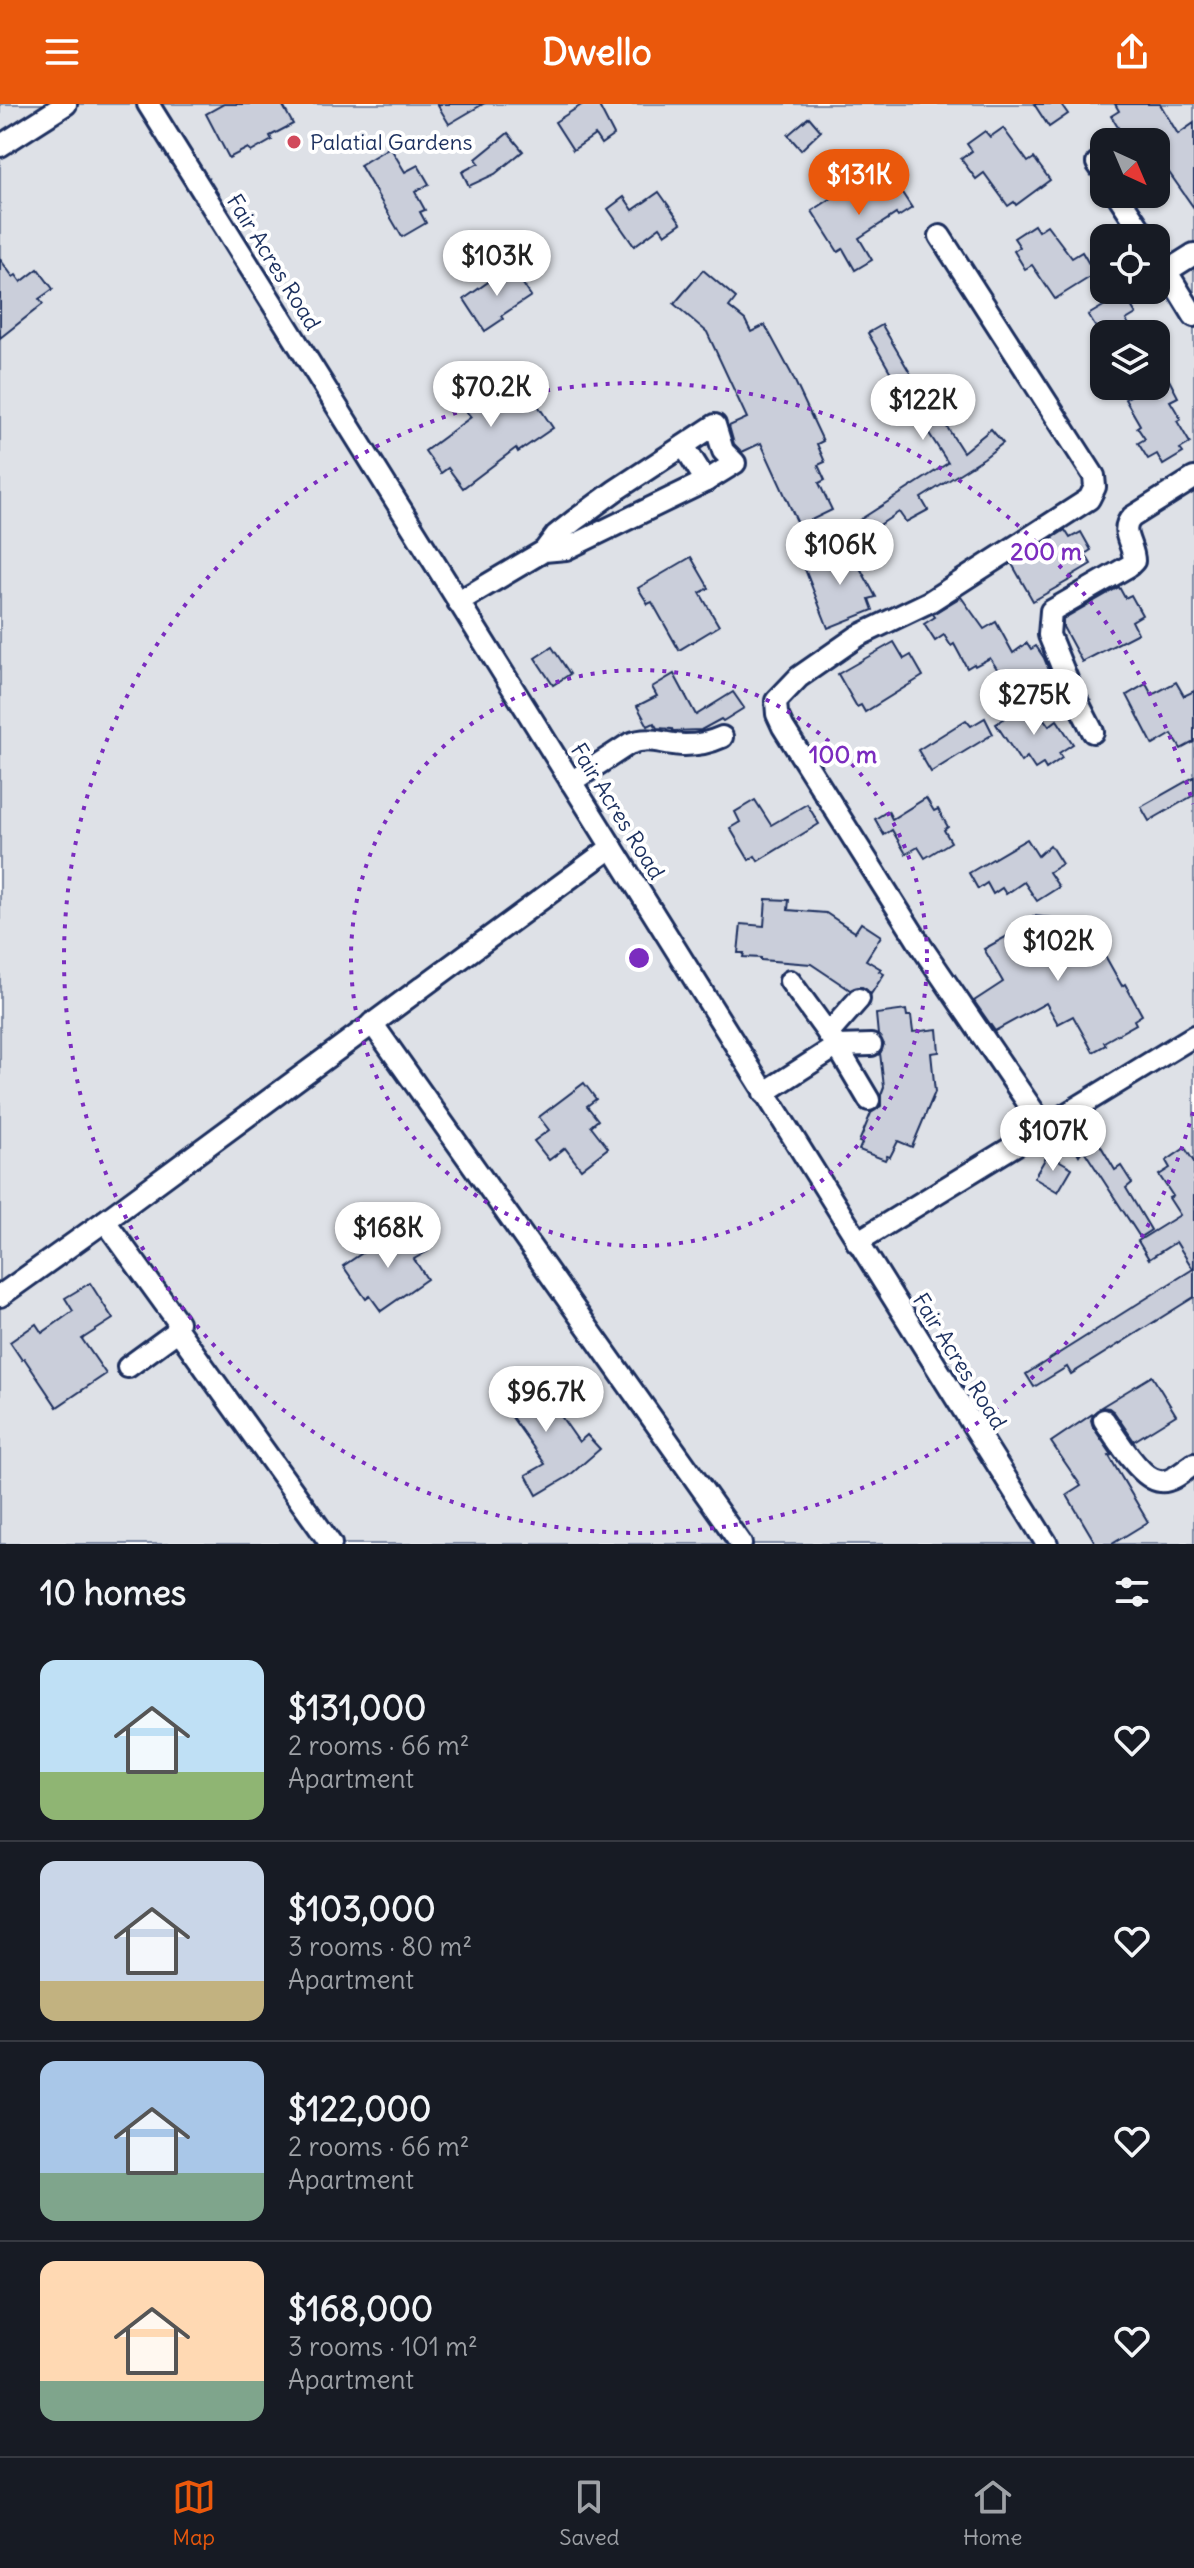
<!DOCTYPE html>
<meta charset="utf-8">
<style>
:root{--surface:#171b24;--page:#20242c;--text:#f1f3f6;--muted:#9ea1a6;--line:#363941;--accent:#ea580c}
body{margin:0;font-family:Delius,sans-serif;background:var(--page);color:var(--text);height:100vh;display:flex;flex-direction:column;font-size:30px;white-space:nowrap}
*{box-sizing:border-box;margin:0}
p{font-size:26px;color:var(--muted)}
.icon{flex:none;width:44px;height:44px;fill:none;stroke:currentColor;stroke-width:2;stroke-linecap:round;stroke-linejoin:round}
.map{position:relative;height:1440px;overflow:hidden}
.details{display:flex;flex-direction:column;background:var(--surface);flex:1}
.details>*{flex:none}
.needle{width:52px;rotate:136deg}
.fabs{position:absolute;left:1090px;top:24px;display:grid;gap:16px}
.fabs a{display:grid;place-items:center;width:80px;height:80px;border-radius:16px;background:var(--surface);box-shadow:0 2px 6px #0004;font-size:40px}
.price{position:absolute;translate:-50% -68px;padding:0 18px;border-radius:28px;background:#fff;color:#222;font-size:26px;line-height:52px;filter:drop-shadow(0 2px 4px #0008)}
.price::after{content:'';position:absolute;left:50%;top:48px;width:24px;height:18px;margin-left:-12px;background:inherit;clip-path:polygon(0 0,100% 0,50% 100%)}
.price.active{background:var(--accent);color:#fff}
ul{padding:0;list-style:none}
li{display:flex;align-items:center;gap:24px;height:200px;padding:0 40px}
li+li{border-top:2px solid var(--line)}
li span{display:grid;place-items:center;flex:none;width:224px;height:160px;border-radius:16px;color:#555}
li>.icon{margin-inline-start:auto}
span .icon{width:96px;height:96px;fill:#fffc;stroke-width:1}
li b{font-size:34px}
h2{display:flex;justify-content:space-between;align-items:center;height:96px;padding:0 40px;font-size:34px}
header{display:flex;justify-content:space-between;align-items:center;height:104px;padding:0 40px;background:var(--accent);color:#fff;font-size:36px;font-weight:700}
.tab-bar{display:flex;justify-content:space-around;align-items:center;height:112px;border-top:2px solid var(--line);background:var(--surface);font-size:22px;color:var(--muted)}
.tab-bar a{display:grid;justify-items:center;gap:4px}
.tab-bar .active{color:var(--accent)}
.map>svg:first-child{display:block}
.green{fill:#dee1e7;stroke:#7c88a2;stroke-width:2;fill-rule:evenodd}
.building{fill:#caceda;stroke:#1b2f5e;stroke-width:2}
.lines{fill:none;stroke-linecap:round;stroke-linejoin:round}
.minor-casing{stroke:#1b2f5e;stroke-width:26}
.minor{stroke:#fff;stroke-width:20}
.ring{fill:none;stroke:#7b2cbf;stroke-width:4;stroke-dasharray:4 8}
.poi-dot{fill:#d1495b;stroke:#fff;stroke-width:3}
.labels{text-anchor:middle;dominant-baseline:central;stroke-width:8;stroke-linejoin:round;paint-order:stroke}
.poi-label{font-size:22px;fill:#1b2f5e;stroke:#fff;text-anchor:start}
.street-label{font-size:22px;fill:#1b2f5e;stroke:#fff}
.centre{fill:#7b2cbf;stroke:#fff;stroke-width:4}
.ring-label{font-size:24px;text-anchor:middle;font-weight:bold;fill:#7b2cbf;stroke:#fff;stroke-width:8;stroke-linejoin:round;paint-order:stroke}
</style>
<header><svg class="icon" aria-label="menu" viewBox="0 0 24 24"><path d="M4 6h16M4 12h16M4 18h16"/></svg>Dwello<svg class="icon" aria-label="share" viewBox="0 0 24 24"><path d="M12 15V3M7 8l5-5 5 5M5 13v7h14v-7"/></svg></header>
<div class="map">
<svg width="1194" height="1440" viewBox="0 0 1194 1440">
<rect width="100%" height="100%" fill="#fff"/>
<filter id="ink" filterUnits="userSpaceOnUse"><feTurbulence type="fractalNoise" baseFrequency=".0125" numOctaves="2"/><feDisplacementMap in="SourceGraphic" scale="16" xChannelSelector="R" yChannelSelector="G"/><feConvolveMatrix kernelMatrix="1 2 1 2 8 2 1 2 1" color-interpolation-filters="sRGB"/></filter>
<g filter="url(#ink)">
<path class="green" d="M0,0H1194V1440H0ZM1104,38H1156V90H1104ZM1104,134H1156V186H1104ZM1104,230H1156V282H1104Z"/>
<g class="building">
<polygon points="224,0 282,0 293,20 270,32 272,36 251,48 248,44 229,54 206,10"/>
<polygon points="437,0 483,0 449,20"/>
<polygon points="583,0 598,0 614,31 601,40 595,31 573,46 555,18"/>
<polygon points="1034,0 1061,0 1068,10 1049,23"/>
<polygon points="1115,0 1160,0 1178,30 1194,19 1194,104 1163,60 1156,57 1156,38 1127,38 1111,12 1119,7"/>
<polygon points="809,13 821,27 801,46 788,31"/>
<polygon points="1003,24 1028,58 1034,54 1050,76 1016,101 1014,98 1008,102 984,69 976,75 961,55 972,47 967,40 985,27 990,33"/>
<polygon points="508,29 523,47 495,70 469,82 462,68 479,59 476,55"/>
<polygon points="390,43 405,68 418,61 429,80 415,88 425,106 420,108 426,119 402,133 360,61"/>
<polygon points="893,75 912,104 898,113 896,110 859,134 872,156 855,166 843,145 838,148 812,107 858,77 867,91"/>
<polygon points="659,88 681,119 665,130 660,123 634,142 608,105 624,93 633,106"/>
<polygon points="1034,121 1038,127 1047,121 1072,154 1082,148 1095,170 1055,195 1032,161 1025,165 1014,147 1020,143 1014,134"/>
<polygon points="0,155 13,173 16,171 21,178 38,165 53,185 39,195 43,200 0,234"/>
<polygon points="511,162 531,192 501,212 503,215 485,227 464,195"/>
<polygon points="703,166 736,194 729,203 745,216 751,228 765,221 791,269 823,337 817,340 825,358 818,361 825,376 819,379 832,406 799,422 761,339 742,348 734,340 729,322 747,314 707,228 674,200"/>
<polygon points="1124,190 1136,210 1126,216 1135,230 1100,230 1088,211"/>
<polygon points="882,221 933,308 936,306 963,348 991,325 1003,339 984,354 921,394 928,406 906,418 899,408 866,430 858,417 948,359 916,309 915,311 868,229"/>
<polygon points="513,264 553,324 518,348 516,344 463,384 448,364 441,369 425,347 471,313 460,300"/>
<polygon points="1167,272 1178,293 1170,297 1181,315 1177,317 1190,339 1180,345 1183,349 1163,361 1157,350 1148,355 1138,339 1145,335 1137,323 1140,321 1125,295 1148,282 1156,282 1156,278"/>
<polygon points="1065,426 1070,434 1081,428 1091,446 1085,450 1091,460 1071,472 1073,474 1033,497 1012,460"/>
<polygon points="848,442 876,493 869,495 873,506 828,524 803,460"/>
<polygon points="691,453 709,484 700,489 719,522 679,546 652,498 648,500 638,484"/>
<polygon points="1119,483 1125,494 1131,491 1142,511 1132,517 1138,529 1082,558 1063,523 1063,515"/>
<polygon points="961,493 984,525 996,518 1013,549 1027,539 1031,545 1036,542 1044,554 1054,578 1020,600 990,554 975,562 974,560 967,564 954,540 951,542 944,531 935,537 924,520 935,513 933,510"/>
<polygon points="894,538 904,555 911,551 923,572 865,608 861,601 857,603 838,570"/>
<polygon points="552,543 570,570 553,581 535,554"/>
<polygon points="674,570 696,611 733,588 744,604 723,617 721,615 701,626 673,627 672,625 657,624 654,619 648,622 637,602 657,592 652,583"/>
<polygon points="1176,578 1184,592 1194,587 1194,638 1181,645 1172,630 1153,641 1127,591 1146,580 1152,591"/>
<polygon points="1031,597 1049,622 1057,616 1073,640 1059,649 1062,654 1046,665 1043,660 1035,665 1027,653 1021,658 996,620"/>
<polygon points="985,614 993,630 931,668 918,646 966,616 971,622"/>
<polygon points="1194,673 1194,691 1149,717 1141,703"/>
<polygon points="926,694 934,707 938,705 948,723 944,726 951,738 925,754 918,743 906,750 892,726 884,731 875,715 888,707 892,715"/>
<polygon points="755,696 771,721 807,700 819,720 758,757 755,752 749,756 730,724 740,718 735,708"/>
<polygon points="1027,735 1038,752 1050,741 1062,760 1049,768 1059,783 1037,797 1024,778 1006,790 1002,784 993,790 987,779 978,785 969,769"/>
<polygon points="766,795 789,796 788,806 826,809 855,828 861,819 881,832 866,856 881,865 879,867 884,870 871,890 862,883 850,886 811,860 761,856 761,854 743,853 744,849 738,849 741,820 764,822"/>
<polygon points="1033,812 1052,814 1051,820 1062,825 1055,851 1093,830 1122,882 1125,880 1142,911 1134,916 1136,920 1104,938 1106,941 1093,948 1073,912 1058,920 1046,899 995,927 974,897 1003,878 984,845 1031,819"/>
<polygon points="906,906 907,912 911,912 913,928 937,925 939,948 931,949 935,988 912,1043 898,1037 890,1053 887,1052 885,1056 859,1046 862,1039 859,1038 871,1009 881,1002 881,991 884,983 880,949 884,940 878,931 876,910"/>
<polygon points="584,979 596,995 587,1002 598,1016 591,1022 608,1044 581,1065 565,1044 549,1056 534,1037 549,1026 539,1013"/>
<polygon points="1086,1017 1115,1066 1121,1062 1132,1079 1126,1084 1151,1126 1140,1133 1083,1045 1079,1051 1066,1029"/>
<polygon points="1185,1044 1194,1058 1194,1193 1071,1270 1067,1263 1034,1283 1026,1270 1193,1165 1176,1138 1149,1155 1138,1137 1180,1111 1169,1094 1173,1092 1159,1071 1170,1064 1166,1057"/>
<polygon points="1048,1050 1072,1064 1058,1088 1034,1074"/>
<polygon points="395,1127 403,1140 417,1131 428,1147 414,1155 427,1175 381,1207 370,1192 366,1195 343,1162"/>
<polygon points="90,1179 113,1215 82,1235 106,1270 57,1303 24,1254 22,1256 10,1238 36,1220 42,1229 73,1207 65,1194"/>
<polygon points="528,1269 548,1296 553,1293 562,1306 558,1308 579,1338 587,1331 600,1345 569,1372 537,1391 526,1371 545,1360 497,1292"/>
<polygon points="1152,1272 1176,1311 1134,1337 1114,1308 1109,1304 1101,1303"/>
<polygon points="1094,1309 1091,1316 1093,1323 1112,1351 1109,1352 1148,1418 1112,1440 1096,1440 1067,1391 1081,1382 1051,1338"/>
</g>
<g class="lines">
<g class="minor-casing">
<g id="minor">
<polyline points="148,0 1047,1440"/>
<polyline points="0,42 66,0"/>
<polyline points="1097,59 1104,69"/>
<polyline points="1117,90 1146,134"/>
<polyline points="940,132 1094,372 1095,383 1089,395 929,498 858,532 799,573 776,597 777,610 783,623 921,842 1045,1024"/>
<polyline points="1156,150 1194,212"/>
<polyline points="1167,167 1194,150"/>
<polyline points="684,342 706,377"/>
<polyline points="458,498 544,447 556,431 575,416 616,386 715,321 723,347 735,359 706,377 566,445 544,447"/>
<path d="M1093,628L1071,585L1049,531L1051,507L1129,462L1134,457C1134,440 1118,427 1132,413L1194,374"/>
<path d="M571,678L629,640C652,631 662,641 685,641C697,641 711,638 722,633"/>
<polyline points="790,877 837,942 869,996"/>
<polyline points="372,919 741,1440"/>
<polyline points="828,930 859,895"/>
<polyline points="764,989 837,942 871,941"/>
<polyline points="105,1117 178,1218 176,1228 128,1263"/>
<polyline points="857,1138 1194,932"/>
<polyline points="0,1192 105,1117 612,743"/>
<polyline points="177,1225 331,1440"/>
<path d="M1104,1316C1114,1331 1141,1376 1160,1377C1171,1379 1185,1366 1194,1360"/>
</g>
</g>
<use href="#minor" class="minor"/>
</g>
</g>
<g class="ring">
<circle cx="639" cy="854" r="288"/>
<path d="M1193 1008A575 575 0 1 1 1193 700"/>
</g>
<circle class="poi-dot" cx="294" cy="38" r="8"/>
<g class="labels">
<g class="poi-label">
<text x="310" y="38">Palatial Gardens</text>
</g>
<g class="street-label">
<text transform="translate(274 158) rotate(58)">Fair Acres Road</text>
<text transform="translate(618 707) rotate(58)">Fair Acres Road</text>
<text transform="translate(960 1257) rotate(58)">Fair Acres Road</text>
</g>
</g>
<circle cx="639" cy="854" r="12" class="centre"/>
<g class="ring-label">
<text x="1046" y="456">200 m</text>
<text x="843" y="659">100 m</text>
</g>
</svg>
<div class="fabs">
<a><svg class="needle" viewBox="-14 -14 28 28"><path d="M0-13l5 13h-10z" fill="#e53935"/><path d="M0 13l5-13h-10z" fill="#9ea1a6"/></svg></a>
<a><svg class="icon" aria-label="locate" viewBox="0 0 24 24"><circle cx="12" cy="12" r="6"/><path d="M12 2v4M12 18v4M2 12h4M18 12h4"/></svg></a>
<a><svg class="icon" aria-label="layers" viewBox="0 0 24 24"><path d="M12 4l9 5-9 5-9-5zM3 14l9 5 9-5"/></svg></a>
</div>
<b class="price active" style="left:859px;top:113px">$131K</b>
<b class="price" style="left:497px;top:194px">$103K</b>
<b class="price" style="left:491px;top:325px">$70.2K</b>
<b class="price" style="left:923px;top:338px">$122K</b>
<b class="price" style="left:840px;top:483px">$106K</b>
<b class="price" style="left:1034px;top:633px">$275K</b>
<b class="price" style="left:1058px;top:879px">$102K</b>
<b class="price" style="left:1053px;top:1069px">$107K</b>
<b class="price" style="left:388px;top:1166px">$168K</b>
<b class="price" style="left:546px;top:1330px">$96.7K</b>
</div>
<section class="details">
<h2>10 homes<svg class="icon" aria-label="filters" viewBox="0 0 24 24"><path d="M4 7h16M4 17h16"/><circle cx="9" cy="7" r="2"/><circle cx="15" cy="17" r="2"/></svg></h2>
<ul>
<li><span style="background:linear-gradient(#bfe0f5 70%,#8fb573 0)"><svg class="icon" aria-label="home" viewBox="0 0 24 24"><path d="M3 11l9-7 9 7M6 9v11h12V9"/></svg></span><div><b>$131,000</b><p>2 rooms · 66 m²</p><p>Apartment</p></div><svg class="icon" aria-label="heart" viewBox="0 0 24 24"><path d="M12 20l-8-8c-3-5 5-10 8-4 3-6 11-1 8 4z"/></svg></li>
<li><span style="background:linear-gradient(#c9d6e8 75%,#c2b280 0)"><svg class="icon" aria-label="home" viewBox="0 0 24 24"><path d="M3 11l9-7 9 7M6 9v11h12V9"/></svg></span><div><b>$103,000</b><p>3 rooms · 80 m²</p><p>Apartment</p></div><svg class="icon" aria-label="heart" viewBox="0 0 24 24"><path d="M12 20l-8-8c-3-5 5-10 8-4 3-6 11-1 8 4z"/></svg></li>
<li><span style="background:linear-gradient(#a9c7e8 70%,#7fa58c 0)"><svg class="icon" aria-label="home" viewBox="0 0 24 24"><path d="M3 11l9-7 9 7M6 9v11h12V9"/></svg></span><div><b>$122,000</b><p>2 rooms · 66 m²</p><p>Apartment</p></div><svg class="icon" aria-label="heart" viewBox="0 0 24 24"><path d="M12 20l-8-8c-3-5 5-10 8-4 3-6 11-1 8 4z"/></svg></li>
<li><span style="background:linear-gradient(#ffd9b3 75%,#7fa58c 0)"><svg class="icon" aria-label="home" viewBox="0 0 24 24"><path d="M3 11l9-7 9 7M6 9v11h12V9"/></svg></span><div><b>$168,000</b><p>3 rooms · 101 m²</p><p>Apartment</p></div><svg class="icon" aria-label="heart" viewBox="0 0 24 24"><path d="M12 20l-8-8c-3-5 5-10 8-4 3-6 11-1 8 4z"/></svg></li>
</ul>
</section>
<nav class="tab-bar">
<a class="active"><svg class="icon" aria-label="map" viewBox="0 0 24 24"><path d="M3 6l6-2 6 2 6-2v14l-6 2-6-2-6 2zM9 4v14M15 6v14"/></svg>Map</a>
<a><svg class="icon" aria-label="saved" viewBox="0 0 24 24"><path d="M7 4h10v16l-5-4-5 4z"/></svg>Saved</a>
<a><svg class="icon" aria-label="home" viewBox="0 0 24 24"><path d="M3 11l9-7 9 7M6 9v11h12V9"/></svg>Home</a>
</nav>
